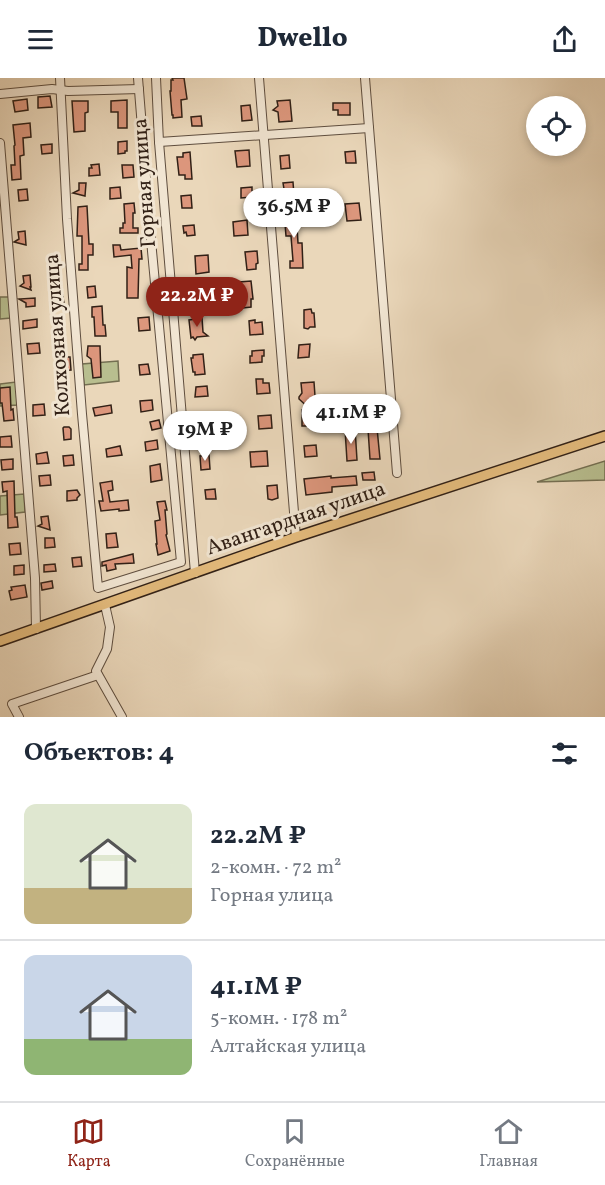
<!DOCTYPE html>
<html lang="ru">
<meta charset="utf-8">
<style>
:root{--surface:#fff;--page:#f2f2f3;--text:#1f2937;--muted:#747a83;--line:#e0e1e3;--accent:#8f2418}
body{margin:0;font-family:Vollkorn,serif;background:var(--page);color:var(--text);height:100vh;display:flex;flex-direction:column;font-size:22px;white-space:nowrap}
*{box-sizing:border-box;margin:0}
p{font-size:20px;color:var(--muted)}
.icon{flex:none;width:33px;height:33px;fill:none;stroke:currentColor;stroke-width:2;stroke-linecap:round;stroke-linejoin:round}
.map{position:relative;height:639px;overflow:hidden}
.details{display:flex;flex-direction:column;background:var(--surface);flex:1}
.details>*{flex:none}
.fabs{position:absolute;left:526px;top:18px;display:grid;gap:12px}
.fabs a{display:grid;place-items:center;width:60px;height:60px;border-radius:50%;background:var(--surface);box-shadow:0 3px 9px #0003;font-size:30px}
.price{position:absolute;translate:-50% -51px;padding:0 14px;border-radius:21px;background:#fff;color:#222;font-size:20px;line-height:39px;filter:drop-shadow(0 2px 3px #0008)}
.price::after{content:'';position:absolute;left:50%;top:36px;width:18px;height:14px;margin-left:-9px;background:inherit;clip-path:polygon(0 0,100% 0,50% 100%)}
.price.active{background:var(--accent);color:#fff}
ul{padding:0;list-style:none}
li{display:flex;align-items:center;gap:18px;height:150px;padding:0 24px}
li+li{border-top:2px solid var(--line)}
li span{display:grid;place-items:center;flex:none;width:168px;height:120px;border-radius:12px;color:#555}
li>.icon{margin-inline-start:auto}
span .icon{width:72px;height:72px;fill:#fffc;stroke-width:1}
li b{font-size:26px}
h2{display:flex;justify-content:space-between;align-items:center;height:72px;padding:0 24px;font-size:26px}
header{display:flex;justify-content:space-between;align-items:center;height:78px;padding:0 24px;background:var(--surface);font-size:27px;font-weight:800}
.tabs{display:flex;justify-content:space-around;align-items:center;height:84px;border-top:2px solid var(--line);background:var(--surface);font-size:16px;color:var(--muted)}
.tabs a{display:grid;justify-items:center;gap:3px}
.tabs .active{color:var(--accent)}
.map>svg:first-child{display:block}
.green{fill:#b8be8f;stroke:#746f52;stroke-width:1.5}
.building{fill:#dc967c;stroke:#312016;stroke-width:1.5}
.lines{fill:none;stroke-linecap:round;stroke-linejoin:round}
.minor-casing{stroke:#5f4e3f;stroke-width:10}
.major-casing{stroke:#312016;stroke-width:12}
.minor{stroke:#f1e5d2;stroke-width:8}
.major{stroke:#e5bc7d;stroke-width:9}
.labels{text-anchor:middle;dominant-baseline:central;stroke-width:6;stroke-linejoin:round;paint-order:stroke}
.street-label{font-size:21px;fill:#312016;stroke:#f1e5d2}
</style>
<header><svg class="icon" aria-label="menu" viewBox="0 0 24 24"><path d="M4 6h16M4 12h16M4 18h16"/></svg>Dwello<svg class="icon" aria-label="share" viewBox="0 0 24 24"><path d="M12 15V3M7 8l5-5 5 5M5 13v7h14v-7"/></svg></header>
<div class="map">
<svg width="605" height="639" viewBox="0 0 605 639">
<rect width="100%" height="100%" fill="#ead7ba"/>
<filter id="stains"><feTurbulence type="fractalNoise" baseFrequency=".00333" numOctaves="4"/><feColorMatrix values="0 0 0 0 .2 0 0 0 0 .09 0 0 0 0 .02 0 0 0 .5 -.17"/></filter>
<radialGradient id="worn" r=".72"><stop offset=".6" stop-color="#630" stop-opacity="0"/><stop offset="1" stop-color="#630" stop-opacity=".3"/></radialGradient>
<g class="green">
<polygon points="0,219 9,219 11,240 0,241"/>
<polygon points="118,283 119,303 84,307 82,286"/>
<polygon points="16,304 18,327 0,328 0,306"/>
<polygon points="605,383 605,402 537,404"/>
<polygon points="24,416 25,434 0,437 0,418"/>
</g>
<g class="building">
<polygon points="172,0 184,0 187,21 181,22 182,39 173,40 173,37 172,37 170,13 171,13 171,2 173,2"/>
<polygon points="50,18 52,29 38,30 38,19"/>
<polygon points="27,21 28,32 15,34 13,23"/>
<polygon points="127,22 127,50 118,50 118,34 111,34 111,23"/>
<polygon points="290,22 292,43 279,44 278,34 273,32 278,28 277,23"/>
<polygon points="72,23 88,23 88,34 85,35 85,53 74,54"/>
<polygon points="333,25 350,25 350,37 338,37 338,32 333,32"/>
<polygon points="250,27 252,42 242,43 241,28"/>
<polygon points="201,38 202,48 192,48 191,39"/>
<polygon points="30,45 31,59 23,60 24,77 20,78 21,101 12,102 11,87 15,87 14,68 15,67 13,47"/>
<polygon points="127,63 127,73 125,73 125,75 118,76 118,64"/>
<polygon points="52,66 52,75 42,76 41,67"/>
<polygon points="249,72 250,88 237,89 235,73"/>
<polygon points="355,73 356,85 346,85 345,74"/>
<polygon points="190,74 192,101 185,101 185,97 179,97 177,79 183,79 183,75"/>
<polygon points="289,77 290,90 281,91 280,78"/>
<polygon points="99,86 100,97 89,98 89,90 92,90 91,87"/>
<polygon points="122,87 133,87 134,99 123,100"/>
<polygon points="293,104 294,117 282,118 281,111 284,111 283,105"/>
<polygon points="79,105 86,105 85,118 73,115 79,112"/>
<polygon points="120,109 121,120 110,121 110,110"/>
<polygon points="252,109 252,119 241,120 241,110"/>
<polygon points="27,111 28,122 19,123 18,112"/>
<polygon points="191,117 192,130 182,130 181,118"/>
<polygon points="134,125 135,135 133,135 133,150 138,150 138,155 120,155 120,150 123,150 123,145 125,145 124,126"/>
<polygon points="359,125 361,142 347,143 345,126"/>
<polygon points="87,128 89,166 93,166 93,177 88,177 88,192 79,192 79,186 82,186 82,158 77,158 78,129"/>
<polygon points="296,132 298,165 302,165 303,190 290,190 290,183 293,183 291,158 286,158 284,133"/>
<polygon points="247,142 248,157 234,158 233,144"/>
<polygon points="194,147 195,157 187,158 186,154 184,155 183,148"/>
<polygon points="25,153 26,167 14,164 19,161 18,154"/>
<polygon points="113,167 120,167 121,172 141,170 142,181 139,181 138,220 127,220 127,189 132,190 131,177 114,179"/>
<polygon points="257,173 258,185 256,186 256,191 247,192 245,174"/>
<polygon points="208,177 209,194 196,196 195,178"/>
<polygon points="30,197 31,209 30,209 31,212 20,208 24,205 23,198"/>
<polygon points="251,203 253,221 251,221 251,229 243,230 242,222 241,222 240,216 238,216 237,210 239,210 239,204"/>
<polygon points="95,208 96,219 88,220 87,209"/>
<polygon points="62,213 64,225 54,226 53,214"/>
<polygon points="188,213 198,213 199,227 189,228"/>
<polygon points="35,220 35,228 26,229 26,225 19,221"/>
<polygon points="102,228 103,247 105,247 106,258 95,258 94,239 92,239 92,229"/>
<polygon points="311,231 312,235 314,235 315,249 310,249 308,251 304,250 304,232"/>
<polygon points="149,239 150,252 139,253 138,240"/>
<polygon points="202,240 203,254 208,258 197,259 195,262 193,259 191,260 189,242"/>
<polygon points="37,241 37,249 23,251 23,243"/>
<polygon points="255,242 255,245 262,244 263,256 250,257 249,243"/>
<polygon points="63,256 65,279 70,279 71,292 58,293 56,270 54,270 53,257"/>
<polygon points="39,265 40,275 28,276 27,266"/>
<polygon points="310,266 309,279 298,280 299,267"/>
<polygon points="88,268 100,268 101,299 93,300 91,281 87,278"/>
<polygon points="264,272 264,278 262,278 262,284 250,285 250,278 252,278 252,273"/>
<polygon points="203,276 205,296 195,297 195,294 193,294 191,280 193,280 193,277"/>
<polygon points="148,286 150,296 140,297 139,287"/>
<polygon points="256,301 263,301 263,305 269,305 270,315 257,316"/>
<polygon points="314,304 316,332 320,332 320,348 302,348 302,332 311,332 299,321 299,319 302,315 301,305"/>
<polygon points="207,308 208,318 195,319 196,309"/>
<polygon points="10,309 11,332 13,331 14,342 4,343 2,325 0,325 0,310"/>
<polygon points="152,322 153,332 141,334 140,323"/>
<polygon points="44,326 45,337 33,338 33,327"/>
<polygon points="111,327 112,335 95,338 93,330"/>
<polygon points="271,337 272,350 259,351 258,338"/>
<polygon points="159,342 161,350 152,352 150,344"/>
<polygon points="197,344 208,344 209,360 198,361"/>
<polygon points="64,349 69,349 71,351 71,361 64,362 63,350"/>
<polygon points="355,350 357,382 347,383 345,351"/>
<polygon points="377,350 380,381 370,381 368,351"/>
<polygon points="11,358 12,369 0,369 0,359"/>
<polygon points="157,362 158,371 146,373 145,364"/>
<polygon points="316,367 317,378 305,379 304,368"/>
<polygon points="120,368 122,377 107,379 106,371"/>
<polygon points="267,373 268,388 251,389 250,374"/>
<polygon points="47,374 49,385 37,386 36,376"/>
<polygon points="73,377 74,387 64,388 63,378"/>
<polygon points="209,377 210,391 201,392 200,378"/>
<polygon points="13,381 13,391 2,392 1,382"/>
<polygon points="160,386 162,402 151,404 150,388"/>
<polygon points="374,394 375,402 363,402 362,395"/>
<polygon points="50,397 51,407 40,408 39,398"/>
<polygon points="331,398 331,400 356,398 357,407 332,409 332,414 306,417 304,401"/>
<polygon points="14,403 15,439 17,439 18,449 8,450 7,413 3,414 2,404"/>
<polygon points="112,403 113,412 108,413 110,424 128,422 129,432 119,433 119,431 101,433 99,423 103,423 100,405"/>
<polygon points="277,407 278,420 272,422 268,421 267,408"/>
<polygon points="215,411 216,421 206,421 205,412"/>
<polygon points="77,412 80,417 77,420 77,422 67,423 67,413"/>
<polygon points="165,423 167,432 165,432 167,456 166,457 170,473 158,477 156,466 157,466 155,443 160,442 157,424"/>
<polygon points="48,438 50,452 38,448 42,446 41,439"/>
<polygon points="116,455 118,469 107,470 106,456"/>
<polygon points="45,460 54,460 55,469 45,470"/>
<polygon points="20,465 21,476 10,477 9,466"/>
<polygon points="133,476 134,485 115,486 116,491 107,493 106,487 102,488 102,484"/>
<polygon points="81,479 82,488 73,489 72,480"/>
<polygon points="55,486 56,493 44,494 44,487"/>
<polygon points="24,487 24,496 14,497 14,488"/>
<polygon points="52,503 53,510 42,512 41,505"/>
<polygon points="25,507 27,519 11,522 9,513 12,512 11,509"/>
</g>
<g class="lines">
<g class="minor-casing">
<g id="minor">
<polyline points="60,0 67,141 82,336 98,510 181,484 152,173 138,0"/>
<polyline points="156,0 159,64 195,495"/>
<polyline points="259,0 296,459"/>
<polyline points="365,0 397,395"/>
<polyline points="0,16 52,11 68,13 139,11"/>
<polyline points="159,64 369,50"/>
<polyline points="0,65 35,500 36,551"/>
<polyline points="105,527 110,549 107,571 96,593 122,639"/>
<polyline points="19,639 12,626 98,597"/>
</g>
</g>
<g class="major-casing">
<polyline id="major" points="0,563 296,459 605,358"/>
</g>
<use href="#minor" class="minor"/>
<use href="#major" class="major"/>
</g>
<g class="labels">
<g class="street-label">
<text transform="translate(145 105) rotate(-94)">Горная улица</text>
<text transform="translate(58 257) rotate(-94)">Колхозная улица</text>
<text transform="translate(296 441) rotate(-19)">Авангардная улица</text>
</g>
</g>
<rect width="100%" height="100%" filter="url(#stains)"/>
<rect width="100%" height="100%" fill="url(#worn)"/>
</svg>
<div class="fabs">
<a><svg class="icon" aria-label="locate" viewBox="0 0 24 24"><circle cx="12" cy="12" r="6"/><path d="M12 2v4M12 18v4M2 12h4M18 12h4"/></svg></a>
</div>
<b class="price" style="left:294px;top:161px">36.5M ₽</b>
<b class="price active" style="left:197px;top:250px">22.2M ₽</b>
<b class="price" style="left:351px;top:367px">41.1M ₽</b>
<b class="price" style="left:205px;top:384px">19M ₽</b>
</div>
<section class="details">
<h2>Объектов: 4<svg class="icon" aria-label="filters" viewBox="0 0 24 24"><path d="M4 7h16M4 17h16"/><circle cx="9" cy="7" r="2"/><circle cx="15" cy="17" r="2"/></svg></h2>
<ul>
<li><span style="background:linear-gradient(#dfe7d0 70%,#c2b280 0)"><svg class="icon" aria-label="home" viewBox="0 0 24 24"><path d="M3 11l9-7 9 7M6 9v11h12V9"/></svg></span><div><b>22.2M ₽</b><p>2-комн. · 72 m²</p><p>Горная улица</p></div></li>
<li><span style="background:linear-gradient(#c9d6e8 70%,#8fb573 0)"><svg class="icon" aria-label="home" viewBox="0 0 24 24"><path d="M3 11l9-7 9 7M6 9v11h12V9"/></svg></span><div><b>41.1M ₽</b><p>5-комн. · 178 m²</p><p>Алтайская улица</p></div></li>
</ul>
</section>
<nav class="tabs">
<a class="active"><svg class="icon" aria-label="map" viewBox="0 0 24 24"><path d="M3 6l6-2 6 2 6-2v14l-6 2-6-2-6 2zM9 4v14M15 6v14"/></svg>Карта</a>
<a><svg class="icon" aria-label="saved" viewBox="0 0 24 24"><path d="M7 4h10v16l-5-4-5 4z"/></svg>Сохранённые</a>
<a><svg class="icon" aria-label="home" viewBox="0 0 24 24"><path d="M3 11l9-7 9 7M6 9v11h12V9"/></svg>Главная</a>
</nav>
